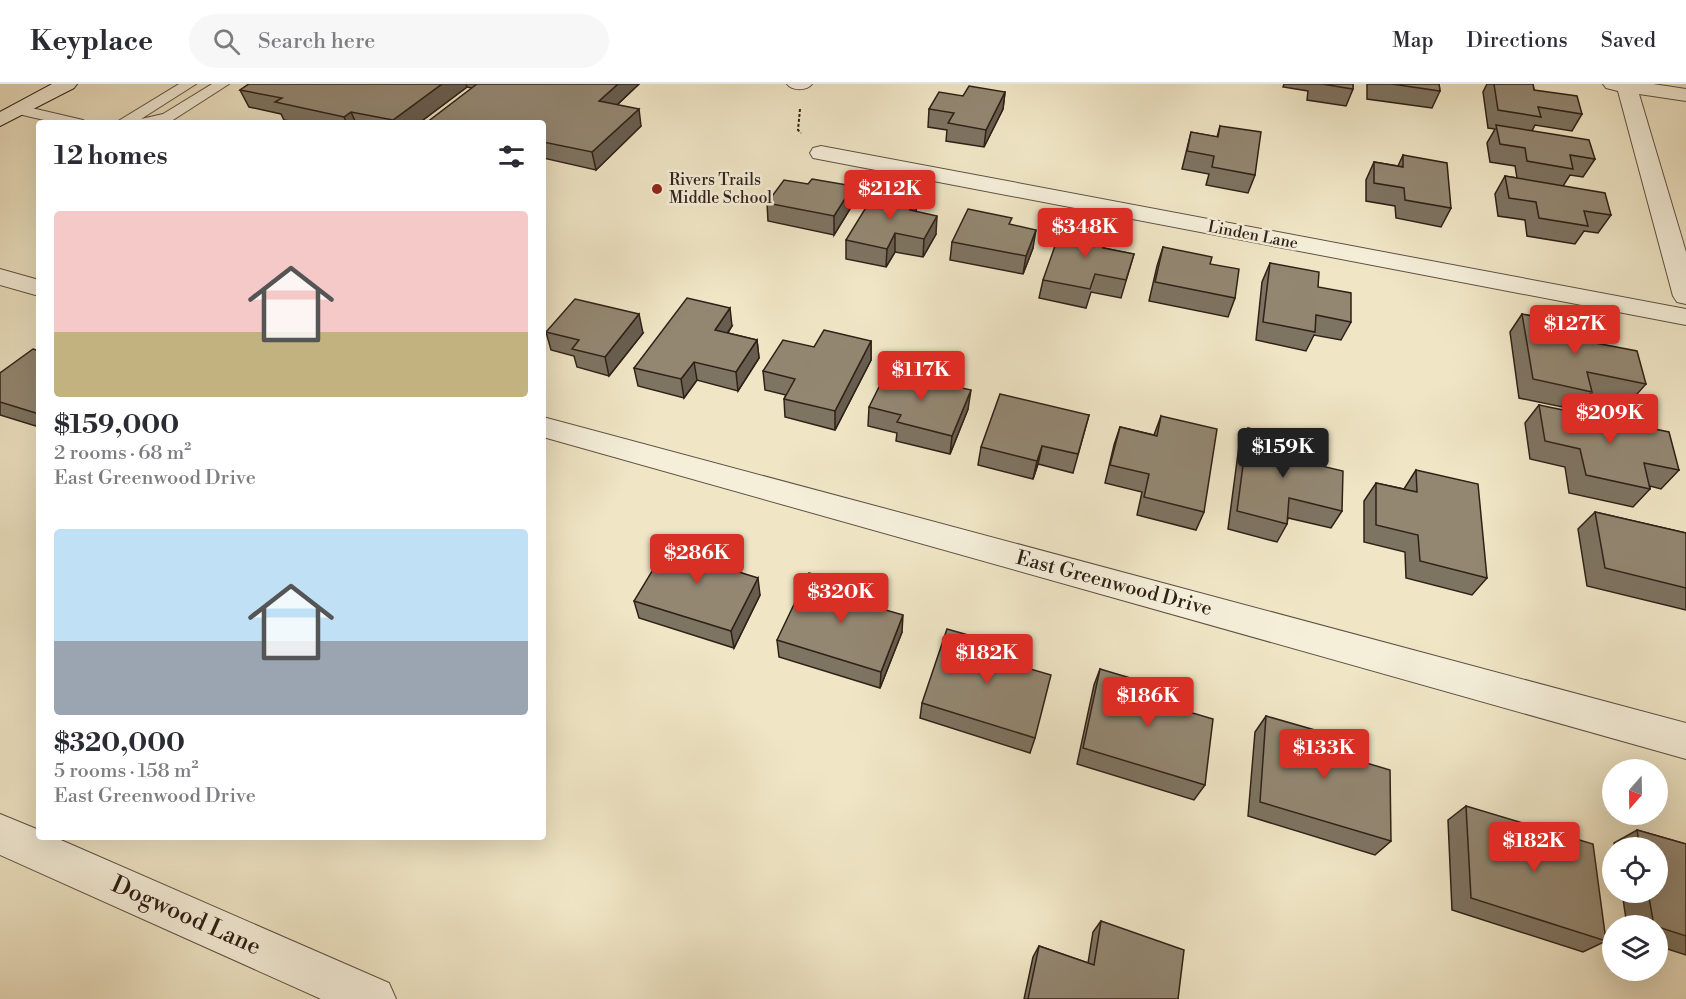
<!DOCTYPE html>
<meta charset="utf-8">
<style>
:root{--surface:#fff;--page:#f7f7f7;--text:#2b2b33;--muted:#7c7c81;--line:#e1e1e2;--accent:#d93025}
body{margin:0;font-family:"Libre Bodoni",serif;background:var(--page);color:var(--text);height:100vh;display:flex;flex-direction:column;font-size:22px;white-space:nowrap}
*{box-sizing:border-box;margin:0}
p{font-size:20px;color:var(--muted)}
.icon{flex:none;width:33px;height:33px;fill:none;stroke:currentColor;stroke-width:2;stroke-linecap:round;stroke-linejoin:round}
.map{position:relative;flex:1;overflow:hidden}
.drawer{position:absolute;left:36px;top:36px;width:510px;height:720px;display:flex;flex-direction:column;background:var(--surface);border-radius:6px;box-shadow:0 6px 24px #0002}
.drawer>*{flex:none}
.needle{width:39px;rotate:200deg}
.fabs{position:absolute;left:1602px;top:675px;display:grid;gap:12px}
.fabs a{display:grid;place-items:center;width:66px;height:66px;border-radius:50%;background:var(--surface);box-shadow:0 6px 24px #0002;font-size:30px}
.price{position:absolute;translate:-50% -51px;padding:0 14px;border-radius:6px;background:var(--accent);color:#fff;font-size:20px;line-height:39px;filter:drop-shadow(0 2px 3px #0008)}
.price::after{content:'';position:absolute;left:50%;top:36px;width:18px;height:14px;margin-left:-9px;background:inherit;clip-path:polygon(0 0,100% 0,50% 100%)}
.price.active{background:#222;color:#fff}
ul{padding:0;list-style:none}
li{display:grid;align-content:center;gap:12px;height:318px;padding:0 18px}
li span{display:grid;place-items:center;height:186px;border-radius:6px;color:#555}
li>.icon{margin-inline-start:auto}
span .icon{width:108px;height:108px;fill:#fffc;stroke-width:1}
li b{font-size:26px}
h2{display:flex;justify-content:space-between;align-items:center;height:72px;padding:0 18px;font-size:26px}
header{display:flex;align-items:center;gap:36px;box-sizing:border-box;height:84px;padding:0 30px;background:var(--surface);border-bottom:2px solid var(--line)}
header strong{font-size:28px}
nav{display:flex;gap:33px;margin-inline-start:auto;font-size:21px}
.search{width:420px;height:54px;background:var(--page);display:flex;align-items:center;gap:15px;box-sizing:border-box;padding:0 21px;border-radius:33px;color:var(--muted);font-size:22px}
.map>svg:first-child{display:block}
.lines{fill:none;stroke-linecap:round;stroke-linejoin:round}
.service-casing{stroke:#5f5244;stroke-width:2}
.minor-casing{stroke:#5f5244;stroke-width:2}
.secondary-casing{stroke:#2f2118;stroke-width:2}
.path{stroke:#2f2118;stroke-width:2;stroke-dasharray:3 2;stroke-linecap:butt}
.service{fill:#f5efda;fill-rule:evenodd}
.minor{fill:#f5efda;fill-rule:evenodd}
.secondary{fill:#f5efda;fill-rule:evenodd}
.wall{fill:#7e7462;stroke:#2f2118;stroke-width:1.5}
.shaded-wall{fill:#675e50;stroke:#2f2118;stroke-width:1.5}
.building{fill:#938772;stroke:#2f2118;stroke-width:1.5}
.poi-dot{fill:#8f2418;stroke:#f5efda;stroke-width:2}
.labels{text-anchor:middle;dominant-baseline:central;stroke-width:5;stroke-linejoin:round;paint-order:stroke}
.far-poi-label{font-size:16px;fill:#2f2118;stroke:#f5efda;text-anchor:start}
.far-street-label{font-size:16px;fill:#2f2118;stroke:#f5efda}
.street-label{font-size:20px;fill:#2f2118;stroke:#f5efda}
.near-street-label{font-size:24px;fill:#2f2118;stroke:#f5efda}
</style>
<header>
<strong>Keyplace</strong>
<div class="search"><svg class="icon" aria-label="search" viewBox="0 0 24 24"><circle cx="10" cy="10" r="6"/><path d="M15 15l6 6"/></svg>Search here</div>
<nav><a>Map</a><a>Directions</a><a>Saved</a></nav>
</header>
<div class="map">
<svg width="1686" height="915" viewBox="0 0 1686 915">
<rect width="100%" height="100%" fill="#f0e6c6"/>
<filter id="stains"><feTurbulence type="fractalNoise" baseFrequency=".00333" numOctaves="4"/><feColorMatrix values="0 0 0 0 .2 0 0 0 0 .09 0 0 0 0 .02 0 0 0 .5 -.17"/></filter>
<radialGradient id="worn" r=".72"><stop offset=".6" stop-color="#630" stop-opacity="0"/><stop offset="1" stop-color="#630" stop-opacity=".3"/></radialGradient>
<g class="lines">
<g class="service-casing">
<g id="service">
<polygon points="179,0 196,0 141,35 163,30 212,0 229,0 173,36 162,39 115,39"/>
<path d="M787,0H812C807,7 792,7 787,0Z"/>
<polygon points="19,21 83,36 86,39 57,39 14,29 11,26 14,23"/>
</g>
</g>
<g class="minor-casing">
<g id="minor">
<polygon points="1603,0 1653,0 1686,5 1686,17 1639,10 1686,168 1686,220 1677,218 1673,212 1618,7 1606,4"/>
<polygon points="821,62 1686,225 1686,241 813,74 810,69 813,64"/>
<polygon points="0,185 39,196 39,212 0,201"/>
<polygon points="543,333 1686,639 1686,675 543,353"/>
<polygon points="0,730 39,746 39,753 54,753 389,899 396,915 321,915 0,771"/>
</g>
</g>
<g class="secondary-casing">
<polygon id="secondary" points="52,0 77,0 74,4 0,42 0,28"/>
</g>
<polyline class="path" points="800,25 798,46 801,49"/>
<use href="#service" class="service"/>
<use href="#minor" class="minor"/>
<use href="#secondary" class="secondary"/>
</g>
<g class="wall">
<polygon points="249,0 639,0 617,21 641,42 596,86 543,74 543,39 472,4 467,3 419,39 300,39 284,36 281,30 249,23 240,6"/>
<polygon points="1284,0 1353,0 1353,5 1346,22 1307,16 1308,7 1283,3"/>
<polygon points="1367,0 1439,0 1440,7 1432,24 1367,15"/>
<polygon points="1487,0 1533,0 1534,6 1582,30 1572,47 1535,41 1532,47 1595,75 1583,93 1570,91 1563,102 1611,131 1598,149 1584,147 1575,160 1527,152 1525,136 1498,132 1495,110 1505,92 1517,94 1515,82 1490,78 1487,59 1495,45 1488,44 1483,8"/>
<polygon points="1005,8 1003,25 984,63 946,57 947,46 928,43 929,25 963,12"/>
<polygon points="1220,42 1255,91 1248,109 1206,101 1209,90 1182,85 1191,48 1217,53"/>
<polygon points="1403,71 1451,124 1441,143 1396,134 1395,122 1366,117 1366,96 1374,78 1398,82"/>
<polygon points="808,100 853,120 834,151 768,137 767,119"/>
<polygon points="917,114 916,127 936,150 923,173 895,168 886,183 846,175 846,156"/>
<polygon points="1011,141 1033,164 1023,190 950,176 952,158"/>
<polygon points="1163,163 1210,180 1235,214 1228,233 1149,217 1157,182"/>
<polygon points="1104,164 1134,170 1121,214 1091,208 1086,224 1039,214 1043,196"/>
<polygon points="1270,179 1318,203 1351,238 1341,256 1314,251 1306,267 1256,256 1262,198"/>
<polygon points="1522,230 1580,256 1646,300 1630,318 1590,310 1577,326 1519,314 1510,248"/>
<polygon points="732,242 728,249 757,256 759,274 738,307 697,296 684,314 638,302 634,284"/>
<polygon points="546,248 643,249 609,292 577,283 574,272 551,266"/>
<polygon points="871,257 871,276 835,346 785,333 784,315 786,311 765,306 763,287 814,263"/>
<polygon points="39,267 39,343 0,331 0,289"/>
<polygon points="1539,321 1679,386 1661,405 1650,402 1650,405 1633,423 1569,409 1565,383 1530,375 1525,339"/>
<polygon points="869,323 968,325 950,370 896,357 897,349 868,342"/>
<polygon points="1089,331 1073,389 1038,380 1033,395 978,381 981,363"/>
<polygon points="1161,332 1204,428 1196,446 1137,431 1142,408 1105,399 1114,361 1120,343 1154,351"/>
<polygon points="1248,344 1296,376 1342,427 1331,444 1288,434 1287,440 1277,458 1228,445 1239,362"/>
<polygon points="1416,386 1487,494 1472,511 1406,494 1405,468 1364,458 1364,417 1376,399 1404,405"/>
<polygon points="1595,428 1686,449 1686,526 1587,502 1578,445"/>
<polygon points="730,470 732,486 760,511 734,564 639,534 634,517"/>
<polygon points="870,522 902,548 880,604 779,573 777,556"/>
<polygon points="1010,579 1035,654 1030,669 920,634 922,619"/>
<polygon points="1100,585 1169,622 1205,701 1194,716 1077,680 1094,601"/>
<polygon points="1266,632 1343,672 1391,757 1375,771 1248,732 1255,648"/>
<polygon points="1466,722 1606,857 1583,868 1452,826 1448,736"/>
<polygon points="1637,746 1686,760 1686,871 1658,862 1658,842 1627,842 1622,808 1658,808 1658,764 1615,764 1614,759"/>
<polygon points="1101,837 1178,915 1024,915 1033,873 1039,862 1088,879 1093,848"/>
</g>
<g class="shaded-wall">
<polygon points="442,0 466,0 467,3 419,39 394,39 393,36"/>
<polygon points="618,0 639,0 603,34 599,17"/>
<polygon points="1005,8 1003,25 984,63 986,46"/>
<polygon points="639,25 641,42 596,86 592,68"/>
<polygon points="351,28 356,39 347,39 344,33"/>
<polygon points="853,102 853,120 834,151 834,132"/>
<polygon points="917,114 916,132 910,126"/>
<polygon points="937,132 936,150 923,173 924,155"/>
<polygon points="1036,146 1033,164 1023,190 1026,172"/>
<polygon points="895,149 895,168 886,183 887,165"/>
<polygon points="730,224 732,242 717,264 715,246"/>
<polygon points="639,230 643,249 609,292 605,273"/>
<polygon points="757,256 759,274 738,307 736,288"/>
<polygon points="871,257 871,276 835,346 835,327"/>
<polygon points="694,278 697,296 684,314 681,295"/>
<polygon points="971,306 968,325 950,370 952,352"/>
<polygon points="1042,362 1038,380 1033,395 1037,377"/>
<polygon points="730,470 732,488 723,483"/>
<polygon points="758,494 760,511 734,564 731,547"/>
<polygon points="871,507 870,524 865,520"/>
<polygon points="903,531 902,548 880,604 881,588"/>
</g>
<g class="building">
<polygon points="249,0 442,0 393,36 351,28 344,33 275,18 282,14 240,6"/>
<polygon points="477,0 618,0 599,17 639,25 592,68 543,58 543,39 426,39"/>
<polygon points="1322,0 1353,0 1353,5"/>
<polygon points="1392,0 1439,0 1440,7"/>
<polygon points="1494,0 1533,0 1534,6 1577,12 1582,30 1538,23 1541,33 1498,26"/>
<polygon points="969,2 1005,8 986,46 948,39 954,29 929,25 939,8 963,12"/>
<polygon points="1496,41 1589,56 1595,75 1570,71 1573,85 1527,77 1525,64 1500,60"/>
<polygon points="1220,42 1261,48 1255,91 1212,83 1214,72 1187,67 1191,48 1218,53"/>
<polygon points="1403,71 1447,79 1451,124 1405,116 1404,104 1374,99 1374,78 1403,83"/>
<polygon points="1505,92 1605,109 1611,131 1584,127 1588,142 1539,134 1536,118 1509,114"/>
<polygon points="812,95 853,102 834,132 767,119 784,96 808,100"/>
<polygon points="876,107 917,114 910,126 937,132 924,155 895,149 887,165 846,156"/>
<polygon points="968,125 1012,134 1009,140 1036,146 1026,172 952,158"/>
<polygon points="1062,142 1107,151 1103,164 1134,170 1126,196 1095,190 1090,205 1043,196"/>
<polygon points="1163,163 1212,173 1210,180 1239,185 1235,214 1155,198"/>
<polygon points="1270,179 1319,188 1318,203 1351,209 1351,238 1316,231 1315,248 1263,238"/>
<polygon points="687,214 730,224 715,246 757,256 736,288 694,278 681,295 634,284"/>
<polygon points="575,215 639,230 605,273 572,265 579,256 546,248"/>
<polygon points="1522,230 1577,240 1580,256 1637,267 1646,300 1587,288 1592,308 1533,295"/>
<polygon points="824,246 871,257 835,327 784,315 795,295 763,287 783,256 814,263"/>
<polygon points="33,265 39,267 39,330 0,318 0,289"/>
<polygon points="887,287 971,306 952,352 897,338 901,331 869,323"/>
<polygon points="1000,310 1089,331 1078,370 1042,362 1037,377 981,363"/>
<polygon points="1539,321 1669,348 1679,386 1644,379 1650,405 1586,391 1580,365 1545,357"/>
<polygon points="1161,332 1217,345 1204,428 1144,413 1149,390 1110,381 1120,343 1157,352"/>
<polygon points="1248,344 1298,355 1296,376 1343,387 1342,427 1289,414 1287,440 1237,427"/>
<polygon points="1416,386 1478,400 1487,494 1420,477 1418,451 1376,441 1376,399 1417,408"/>
<polygon points="1595,428 1686,449 1686,504 1605,484"/>
<polygon points="672,454 730,470 723,483 758,494 731,547 634,517"/>
<polygon points="809,489 871,507 865,520 903,531 881,588 777,556"/>
<polygon points="947,545 1014,564 1010,579 1051,591 1035,654 922,619"/>
<polygon points="1100,585 1171,606 1169,622 1213,635 1205,701 1083,664"/>
<polygon points="1266,632 1343,654 1343,672 1390,686 1391,757 1260,718"/>
<polygon points="1466,722 1593,760 1606,857 1471,814"/>
<polygon points="1637,746 1686,760 1686,852 1658,843 1658,842 1654,842 1648,808 1658,808 1658,764 1640,764"/>
<polygon points="1101,837 1184,866 1178,915 1028,915 1039,862 1094,881"/>
</g>
<circle class="poi-dot" cx="657" cy="105" r="6"/>
<g class="labels">
<g class="far-poi-label">
<text x="669" y="96">Rivers Trails<tspan x="669" dy="18">Middle School</tspan></text>
</g>
<g class="far-street-label">
<text transform="translate(1253 151) rotate(11)">Linden Lane</text>
</g>
<g class="street-label">
<text transform="translate(1114 500) rotate(15)">East Greenwood Drive</text>
</g>
<g class="near-street-label">
<text transform="translate(186 832) rotate(24)">Dogwood Lane</text>
</g>
</g>
<rect width="100%" height="100%" filter="url(#stains)"/>
<rect width="100%" height="100%" fill="url(#worn)"/>
</svg>
<div class="fabs">
<a><svg class="needle" viewBox="-14 -14 28 28"><path d="M0-13l5 13h-10z" fill="#e53935"/><path d="M0 13l5-13h-10z" fill="#7c7c81"/></svg></a>
<a><svg class="icon" aria-label="locate" viewBox="0 0 24 24"><circle cx="12" cy="12" r="6"/><path d="M12 2v4M12 18v4M2 12h4M18 12h4"/></svg></a>
<a><svg class="icon" aria-label="layers" viewBox="0 0 24 24"><path d="M12 4l9 5-9 5-9-5zM3 14l9 5 9-5"/></svg></a>
</div>
<b class="price" style="left:890px;top:137px">$212K</b>
<b class="price" style="left:1085px;top:175px">$348K</b>
<b class="price" style="left:1575px;top:272px">$127K</b>
<b class="price" style="left:921px;top:318px">$117K</b>
<b class="price" style="left:1610px;top:361px">$209K</b>
<b class="price active" style="left:1283px;top:395px">$159K</b>
<b class="price" style="left:697px;top:501px">$286K</b>
<b class="price" style="left:841px;top:540px">$320K</b>
<b class="price" style="left:987px;top:601px">$182K</b>
<b class="price" style="left:1148px;top:644px">$186K</b>
<b class="price" style="left:1324px;top:696px">$133K</b>
<b class="price" style="left:1534px;top:789px">$182K</b>
<section class="drawer">
<h2>12 homes<svg class="icon" aria-label="filters" viewBox="0 0 24 24"><path d="M4 7h16M4 17h16"/><circle cx="9" cy="7" r="2"/><circle cx="15" cy="17" r="2"/></svg></h2>
<ul>
<li><span style="background:linear-gradient(#f6c9c9 65%,#c2b280 0)"><svg class="icon" aria-label="home" viewBox="0 0 24 24"><path d="M3 11l9-7 9 7M6 9v11h12V9"/></svg></span><div><b>$159,000</b><p>2 rooms · 68 m²</p><p>East Greenwood Drive</p></div></li>
<li><span style="background:linear-gradient(#bfe0f5 60%,#9aa5b1 0)"><svg class="icon" aria-label="home" viewBox="0 0 24 24"><path d="M3 11l9-7 9 7M6 9v11h12V9"/></svg></span><div><b>$320,000</b><p>5 rooms · 158 m²</p><p>East Greenwood Drive</p></div></li>
</ul>
</section>
</div>
